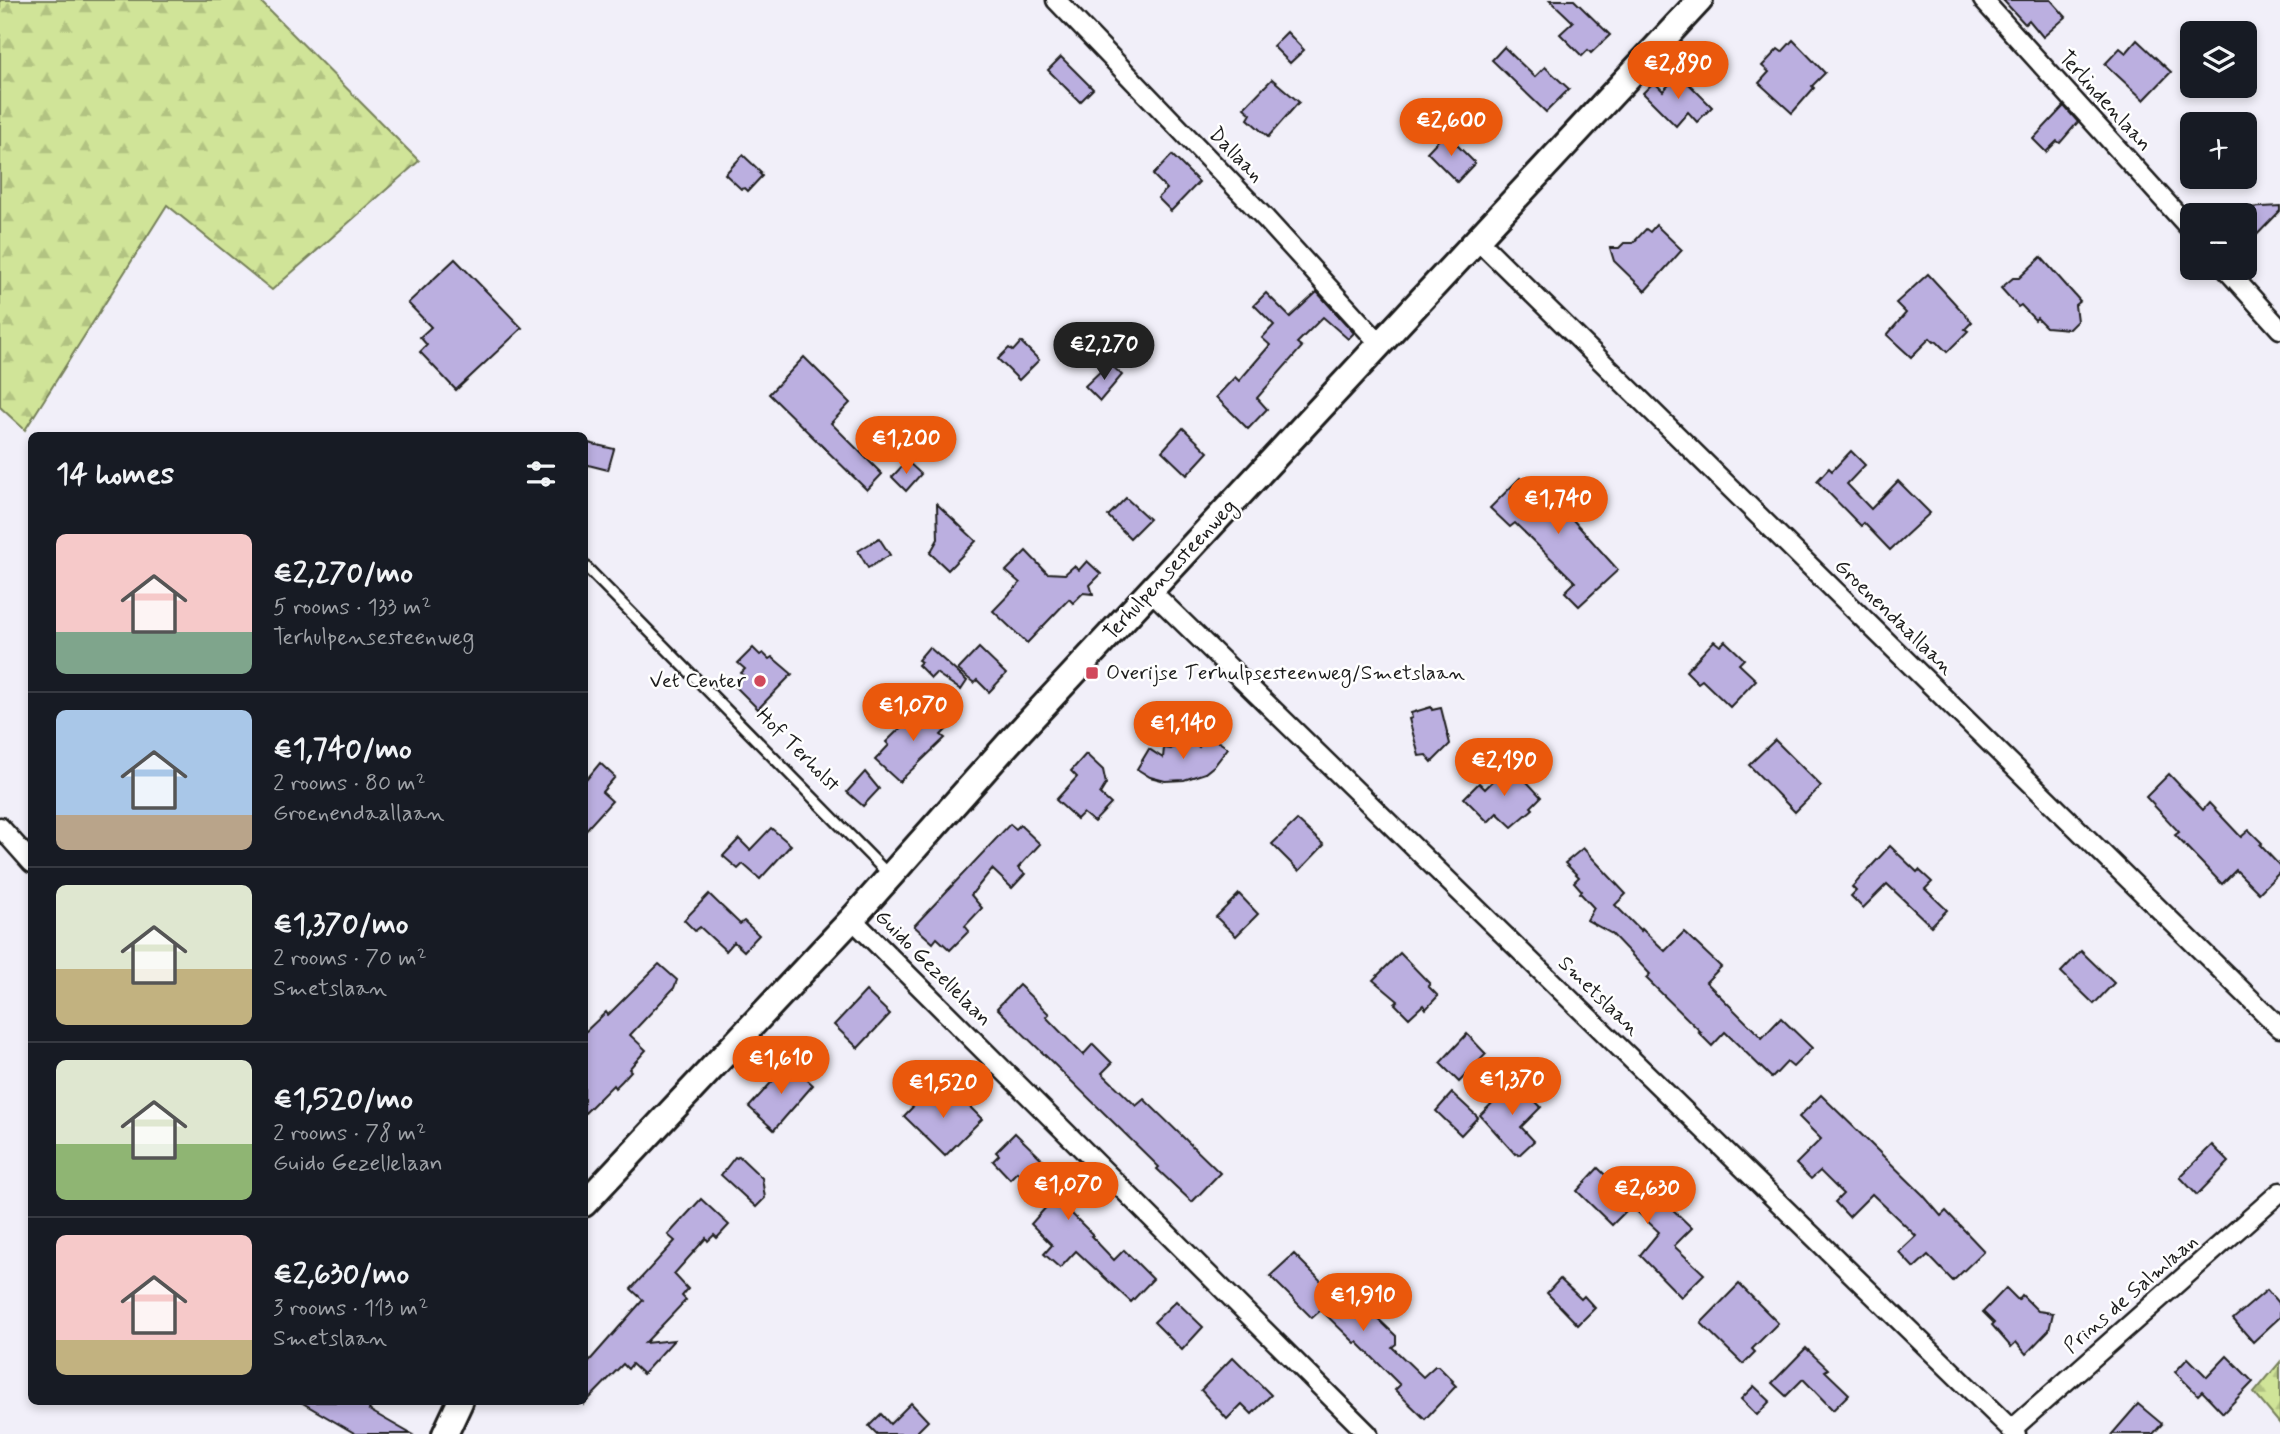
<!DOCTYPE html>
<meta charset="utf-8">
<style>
:root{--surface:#171b24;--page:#242831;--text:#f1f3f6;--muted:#9ea1a6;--line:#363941;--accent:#ea580c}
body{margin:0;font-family:Mynerve,sans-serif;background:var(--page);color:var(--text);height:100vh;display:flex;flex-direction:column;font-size:26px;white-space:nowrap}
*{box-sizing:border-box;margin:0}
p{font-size:23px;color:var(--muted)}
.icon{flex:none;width:38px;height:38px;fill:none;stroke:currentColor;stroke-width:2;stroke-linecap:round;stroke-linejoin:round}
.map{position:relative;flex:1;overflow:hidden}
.details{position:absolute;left:28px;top:432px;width:560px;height:973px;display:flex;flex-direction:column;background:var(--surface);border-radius:10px;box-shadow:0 4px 10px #0003}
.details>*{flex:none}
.fabs{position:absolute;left:2180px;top:21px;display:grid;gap:14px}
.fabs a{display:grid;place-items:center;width:77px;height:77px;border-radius:10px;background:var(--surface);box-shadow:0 4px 10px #0003;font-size:35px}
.price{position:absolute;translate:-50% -60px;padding:0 16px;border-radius:24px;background:var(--accent);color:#fff;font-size:23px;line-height:46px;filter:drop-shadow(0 2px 4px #0008)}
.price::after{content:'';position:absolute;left:50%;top:42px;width:21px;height:16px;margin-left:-10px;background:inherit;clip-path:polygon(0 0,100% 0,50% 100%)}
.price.active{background:#222;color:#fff}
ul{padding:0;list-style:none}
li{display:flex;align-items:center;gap:21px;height:175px;padding:0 28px}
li+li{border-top:2px solid var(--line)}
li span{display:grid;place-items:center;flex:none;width:196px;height:140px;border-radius:10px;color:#555}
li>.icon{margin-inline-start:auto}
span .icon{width:84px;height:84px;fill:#fffc;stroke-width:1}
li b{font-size:30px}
h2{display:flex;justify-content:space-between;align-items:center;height:84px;padding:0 28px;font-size:30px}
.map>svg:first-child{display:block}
.forest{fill:url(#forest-firs);stroke:#76805a;stroke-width:2}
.building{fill:#bbafe0;stroke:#1c1c1c;stroke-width:2}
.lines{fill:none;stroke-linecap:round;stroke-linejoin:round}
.lane-casing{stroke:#1c1c1c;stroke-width:14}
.street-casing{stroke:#1c1c1c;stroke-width:23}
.secondary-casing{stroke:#1c1c1c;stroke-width:30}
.lane{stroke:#fff;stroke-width:9}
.street{stroke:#fff;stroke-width:18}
.secondary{stroke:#fff;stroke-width:24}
.poi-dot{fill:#d1495b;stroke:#fff;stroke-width:2.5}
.labels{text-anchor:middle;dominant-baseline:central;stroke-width:5;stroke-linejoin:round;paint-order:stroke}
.street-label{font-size:21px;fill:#1c1c1c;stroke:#fff}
.poi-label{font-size:21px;fill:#1c1c1c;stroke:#fff;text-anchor:start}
</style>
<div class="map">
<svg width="2280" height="1434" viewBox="0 0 2280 1434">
<defs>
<pattern id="forest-firs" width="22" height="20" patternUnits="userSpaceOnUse" patternTransform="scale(1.75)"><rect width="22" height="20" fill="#d0e498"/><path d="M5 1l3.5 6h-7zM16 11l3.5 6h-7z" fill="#b2c382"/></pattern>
</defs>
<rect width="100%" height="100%" fill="#f1eff9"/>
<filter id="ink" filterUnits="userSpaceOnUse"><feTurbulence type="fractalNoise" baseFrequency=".0143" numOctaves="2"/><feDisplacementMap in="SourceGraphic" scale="14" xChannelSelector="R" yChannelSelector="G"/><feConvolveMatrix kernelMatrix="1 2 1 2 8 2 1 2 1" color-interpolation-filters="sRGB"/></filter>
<g filter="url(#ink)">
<g class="forest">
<polygon points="0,0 259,0 419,161 272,290 167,205 25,430 0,407"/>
<polygon points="2280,1362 2280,1424 2254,1393"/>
</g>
<g class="building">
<polygon points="1550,0 1574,0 1610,35 1591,53 1588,50 1582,56 1560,34 1573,22"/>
<polygon points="2003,0 2051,0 2066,17 2043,37 2029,20 2025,24"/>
<polygon points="1287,32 1304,50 1290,63 1273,46"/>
<polygon points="1793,40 1825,73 1812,86 1814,88 1792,113 1759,83 1769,72 1762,66 1778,49 1782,52"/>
<polygon points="2137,40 2171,72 2144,100 2105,64 2120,48 2126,53"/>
<polygon points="1504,47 1535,77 1545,67 1569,89 1546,112 1492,60"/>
<polygon points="1061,57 1093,89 1080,102 1048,70"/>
<polygon points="1679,74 1712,107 1697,122 1688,112 1676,126 1643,93 1654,82 1663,91"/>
<polygon points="1272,79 1299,102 1268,137 1248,119 1251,114 1244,108"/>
<polygon points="2064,106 2078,122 2060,143 2057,141 2046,152 2033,139"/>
<polygon points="1445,133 1475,163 1457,182 1427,152"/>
<polygon points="743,155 761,172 759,173 762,176 748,191 745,188 741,189 725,174"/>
<polygon points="1172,155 1199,182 1171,211 1158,198 1167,189 1153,175"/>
<polygon points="2280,206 2280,211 2245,247 2245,208"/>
<polygon points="1656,225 1682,250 1645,291 1614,261 1610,248 1619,248 1624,243 1633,243 1646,229 1650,232"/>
<polygon points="2041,257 2080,301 2075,305 2077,321 2069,329 2046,327 2037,318 2035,320 2021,305 2018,307 2001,288 2013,278 2019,278"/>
<polygon points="455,259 522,328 456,390 420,352 427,345 420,337 431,327 408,303"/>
<polygon points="1928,274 1972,322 1965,329 1968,331 1947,352 1936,341 1934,342 1930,338 1911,357 1887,335 1906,313 1896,303"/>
<polygon points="1317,292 1354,333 1348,339 1323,317 1297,343 1302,347 1257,398 1267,409 1248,429 1216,397 1235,377 1239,381 1270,345 1262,338 1274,325 1254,305 1266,293 1290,317"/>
<polygon points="1021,342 1039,360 1019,380 998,359 1009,348 1013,351"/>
<polygon points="804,357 850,403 831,423 882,474 867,490 769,394"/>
<polygon points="1109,363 1122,375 1100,401 1085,386"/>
<polygon points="1183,428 1208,452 1187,475 1162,451"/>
<polygon points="584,442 614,449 608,470 584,464"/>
<polygon points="1851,451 1865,465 1847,484 1871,509 1898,481 1930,513 1890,550 1864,523 1861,526 1817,481 1829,468 1832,471"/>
<polygon points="907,461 921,474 906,491 892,477"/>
<polygon points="1520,478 1529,487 1530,485 1554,508 1574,487 1591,503 1573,520 1618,570 1579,606 1565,592 1575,582 1515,523 1510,527 1490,508"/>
<polygon points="1126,498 1149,519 1130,538 1108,516"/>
<polygon points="937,504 976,541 948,570 930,553 938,539"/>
<polygon points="879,538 890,555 868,568 858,551"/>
<polygon points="1026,551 1047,573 1065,574 1074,566 1079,570 1087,561 1101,574 1090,585 1093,594 1083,593 1073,603 1069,599 1027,643 993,611 1020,583 1006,571"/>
<polygon points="1714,641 1720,646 1725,641 1744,659 1739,664 1756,680 1730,707 1702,680 1698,683 1686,671"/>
<polygon points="929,647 967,681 961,690 936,673 931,678 918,665 921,662 918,660"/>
<polygon points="753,648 760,655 763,653 769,659 772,657 792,674 758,709 735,686 744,676 741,673 745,669 738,663"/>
<polygon points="979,648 1006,674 989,692 977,680 974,683 958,670"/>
<polygon points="926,703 950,726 941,735 945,738 899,782 875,760 889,745 886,742"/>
<polygon points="1431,707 1432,710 1441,708 1450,744 1432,762 1426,755 1419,756 1409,719 1412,718 1411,713"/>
<polygon points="1208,735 1228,748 1215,765 1205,773 1184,780 1165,781 1150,777 1137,769 1149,749 1163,758 1164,748 1171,749 1180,742 1187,745 1193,741 1199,747"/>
<polygon points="1775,740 1821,786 1795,812 1749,765"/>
<polygon points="1086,754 1103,770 1106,784 1100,794 1111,804 1094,822 1083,813 1077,819 1056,800 1077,777 1071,771"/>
<polygon points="600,763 615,777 602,792 612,801 584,832 584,777 587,779"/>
<polygon points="1514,768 1541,797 1531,807 1533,809 1512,827 1497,813 1488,822 1464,798 1479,783 1485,789 1498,776 1502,780"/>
<polygon points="865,772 879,789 863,806 847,792"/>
<polygon points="2169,774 2203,810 2209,803 2241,837 2249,830 2262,843 2260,845 2280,866 2280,872 2259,893 2236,870 2222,884 2175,835 2179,832 2146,797"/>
<polygon points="1297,820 1324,845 1299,871 1272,844"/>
<polygon points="1010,824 1016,829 1020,825 1040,844 1018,868 1025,874 1012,888 992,869 971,895 982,908 965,926 969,931 950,950 937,938 933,943 914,926"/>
<polygon points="771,828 791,845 760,879 743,864 738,869 723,856 739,839 750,850"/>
<polygon points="1890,846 1917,872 1919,870 1932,882 1925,889 1947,910 1931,926 1887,884 1863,908 1851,896 1856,891 1852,887"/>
<polygon points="1583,848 1626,894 1615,905 1641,931 1642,929 1665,951 1684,932 1721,967 1706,982 1762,1038 1781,1018 1812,1048 1793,1067 1787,1062 1772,1078 1725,1032 1712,1046 1699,1033 1701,1032 1646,978 1650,974 1612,934 1587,920 1594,908 1580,893 1582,891 1574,882 1579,877 1565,863"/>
<polygon points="709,894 740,924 744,921 759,935 744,951 734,942 726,951 700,927 695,931 684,920"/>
<polygon points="1239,894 1258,914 1236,936 1216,917"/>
<polygon points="2081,951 2114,983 2094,1004 2061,972"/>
<polygon points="1400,953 1430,984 1428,986 1438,996 1426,1009 1423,1005 1409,1018 1395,1004 1398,1001 1373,980"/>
<polygon points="659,964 677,980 674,988 630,1035 646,1050 629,1069 631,1071 622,1081 615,1088 613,1085 584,1114 584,1033 606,1012 608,1015"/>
<polygon points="1019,985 1049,1014 1046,1017 1083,1055 1093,1044 1112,1063 1102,1073 1136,1106 1144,1099 1220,1173 1192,1202 1157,1169 1159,1167 997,1008"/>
<polygon points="866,991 890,1014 858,1048 834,1025"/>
<polygon points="1467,1034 1486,1054 1459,1082 1440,1063"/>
<polygon points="789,1063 813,1085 774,1130 749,1107"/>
<polygon points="1515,1081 1541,1107 1521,1127 1534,1141 1519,1155 1517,1153 1515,1154 1480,1115"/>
<polygon points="934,1085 953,1104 960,1097 982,1119 945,1156 904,1116"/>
<polygon points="1452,1093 1478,1117 1461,1135 1436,1111"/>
<polygon points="1821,1095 1923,1195 1941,1216 1946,1211 1984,1251 1953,1281 1928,1255 1914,1268 1899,1252 1916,1236 1872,1194 1849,1217 1835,1202 1843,1194 1820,1171 1811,1179 1796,1164 1821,1139 1799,1117"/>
<polygon points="1015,1133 1049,1166 1044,1171 1076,1202 1068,1210 1093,1235 1091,1236 1114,1260 1124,1250 1153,1279 1131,1302 1076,1251 1060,1268 1044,1254 1052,1245 1031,1224 1048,1205 1017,1172 1010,1179 993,1161 999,1155 996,1152"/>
<polygon points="2212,1145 2229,1162 2197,1195 2180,1177"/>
<polygon points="739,1156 762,1178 765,1198 756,1207 721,1175 735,1157 737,1158"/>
<polygon points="1598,1168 1623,1192 1639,1177 1692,1228 1674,1246 1704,1274 1681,1297 1640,1255 1659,1232 1631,1206 1612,1225 1577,1191"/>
<polygon points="701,1199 729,1225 717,1238 714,1235 708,1241 706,1238 674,1274 688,1289 682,1296 686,1300 645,1343 674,1340 643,1374 632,1364 628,1369 623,1364 584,1404 584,1367 643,1300 631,1289 675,1241 668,1235"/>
<polygon points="1294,1254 1322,1282 1331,1274 1366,1309 1367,1308 1396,1336 1396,1344 1392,1347 1423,1377 1435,1366 1438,1366 1453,1381 1452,1382 1456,1386 1425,1419 1395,1390 1400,1385 1357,1342 1355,1343 1321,1310 1312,1318 1270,1276"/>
<polygon points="1560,1279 1581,1299 1584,1296 1595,1308 1578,1325 1547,1293"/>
<polygon points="1739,1284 1778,1323 1752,1349 1755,1352 1743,1364 1701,1323"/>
<polygon points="2006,1288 2018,1300 2022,1295 2038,1311 2053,1313 2049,1330 2026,1354 2016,1342 2011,1347 1992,1325 1994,1323 1983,1312"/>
<polygon points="2267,1290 2280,1305 2280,1317 2253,1342 2233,1319"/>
<polygon points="1176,1301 1203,1327 1182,1350 1154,1322"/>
<polygon points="1806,1348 1828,1369 1825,1371 1849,1394 1833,1410 1803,1379 1786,1396 1772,1383"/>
<polygon points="2227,1356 2253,1382 2223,1413 2202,1391 2198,1395 2175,1372 2188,1358 2207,1377"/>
<polygon points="1233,1357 1271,1395 1252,1414 1242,1404 1227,1419 1201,1390"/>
<polygon points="1754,1386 1770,1401 1757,1415 1741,1399"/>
<polygon points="301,1402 374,1402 369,1410 411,1434 356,1434"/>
<polygon points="911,1403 928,1421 915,1434 877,1434 869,1426 881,1414 890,1424"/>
<polygon points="2138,1404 2162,1424 2153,1434 2112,1434"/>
</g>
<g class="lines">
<g class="lane-casing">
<polyline id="lane" points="584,565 890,876"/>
</g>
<g class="street-casing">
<g id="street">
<polyline points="1056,0 1266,219 1380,344"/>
<polyline points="1983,0 2193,232"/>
<polyline points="1477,239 2280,1028"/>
<polyline points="2225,268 2280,329"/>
<polyline points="1151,591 2016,1434"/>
<polyline points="0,827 32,863"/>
<polyline points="852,919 1368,1434"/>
<polyline points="2011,1430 2280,1192"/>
</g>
</g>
<g class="secondary-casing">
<g id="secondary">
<polyline points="584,1204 852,919 1007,745 1700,0"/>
<polyline points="445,1434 460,1402"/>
</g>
</g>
<use href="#lane" class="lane"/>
<use href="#street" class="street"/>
<use href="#secondary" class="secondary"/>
</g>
</g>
<g class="poi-dot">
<rect x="1085" y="666" width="14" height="14" rx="3.5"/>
<circle cx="760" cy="681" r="7"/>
</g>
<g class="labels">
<g class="street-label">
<text transform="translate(2105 101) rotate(48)">Terlindenlaan</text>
<text transform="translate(1236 155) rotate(46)">Dallaan</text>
<text transform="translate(1170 570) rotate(-47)">Terhulpensesteenweg</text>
<text transform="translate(1894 617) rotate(44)">Groenendaallaan</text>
<text transform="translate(798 750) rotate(45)">Hof Terholst</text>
<text transform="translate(933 968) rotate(45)">Guido Gezellelaan</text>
<text transform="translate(1599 996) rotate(44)">Smetslaan</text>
<text transform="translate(2131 1294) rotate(-41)">Prins de Salmlaan</text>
</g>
<g class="poi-label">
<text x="1106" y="673">Overijse Terhulpsesteenweg/Smetslaan</text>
<text x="746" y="681" text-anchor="end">Vet Center</text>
</g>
</g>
</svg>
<div class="fabs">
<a><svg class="icon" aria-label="layers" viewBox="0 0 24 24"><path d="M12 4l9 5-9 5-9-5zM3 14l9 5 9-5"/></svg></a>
<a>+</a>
<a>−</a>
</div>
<b class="price" style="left:1678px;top:101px">€2,890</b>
<b class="price" style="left:1451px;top:158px">€2,600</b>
<b class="price active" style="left:1104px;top:382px">€2,270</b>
<b class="price" style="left:906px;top:476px">€1,200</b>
<b class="price" style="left:1558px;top:536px">€1,740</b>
<b class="price" style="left:913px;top:743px">€1,070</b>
<b class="price" style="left:1183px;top:761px">€1,140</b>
<b class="price" style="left:1504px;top:798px">€2,190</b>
<b class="price" style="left:781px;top:1096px">€1,610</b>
<b class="price" style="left:1512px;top:1117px">€1,370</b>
<b class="price" style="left:943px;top:1120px">€1,520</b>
<b class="price" style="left:1068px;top:1222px">€1,070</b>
<b class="price" style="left:1647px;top:1226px">€2,630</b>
<b class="price" style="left:1363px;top:1333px">€1,910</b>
<section class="details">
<h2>14 homes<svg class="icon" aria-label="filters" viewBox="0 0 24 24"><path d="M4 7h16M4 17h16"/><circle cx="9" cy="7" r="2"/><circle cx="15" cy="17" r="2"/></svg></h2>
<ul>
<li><span style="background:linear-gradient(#f6c9c9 70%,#7fa58c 0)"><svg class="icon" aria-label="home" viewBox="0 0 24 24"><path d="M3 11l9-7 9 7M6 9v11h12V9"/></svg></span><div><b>€2,270/mo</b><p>5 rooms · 133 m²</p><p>Terhulpensesteenweg</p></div></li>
<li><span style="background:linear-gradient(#a9c7e8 75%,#b9a48a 0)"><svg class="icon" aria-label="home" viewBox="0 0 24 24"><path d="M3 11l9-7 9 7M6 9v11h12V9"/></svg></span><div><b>€1,740/mo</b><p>2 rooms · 80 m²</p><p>Groenendaallaan</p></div></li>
<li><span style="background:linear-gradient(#dfe7d0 60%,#c2b280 0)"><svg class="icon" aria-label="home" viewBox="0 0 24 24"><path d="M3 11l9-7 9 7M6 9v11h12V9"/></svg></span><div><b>€1,370/mo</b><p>2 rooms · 70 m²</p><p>Smetslaan</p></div></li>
<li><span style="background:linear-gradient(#dfe7d0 60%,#8fb573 0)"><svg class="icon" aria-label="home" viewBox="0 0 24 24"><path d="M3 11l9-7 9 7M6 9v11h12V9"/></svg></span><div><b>€1,520/mo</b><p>2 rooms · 78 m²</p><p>Guido Gezellelaan</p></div></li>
<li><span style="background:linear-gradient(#f6c9c9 75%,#c2b280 0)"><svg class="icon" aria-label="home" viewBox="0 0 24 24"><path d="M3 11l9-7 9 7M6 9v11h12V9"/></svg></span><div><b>€2,630/mo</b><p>3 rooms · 113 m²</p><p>Smetslaan</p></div></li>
</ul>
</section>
</div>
